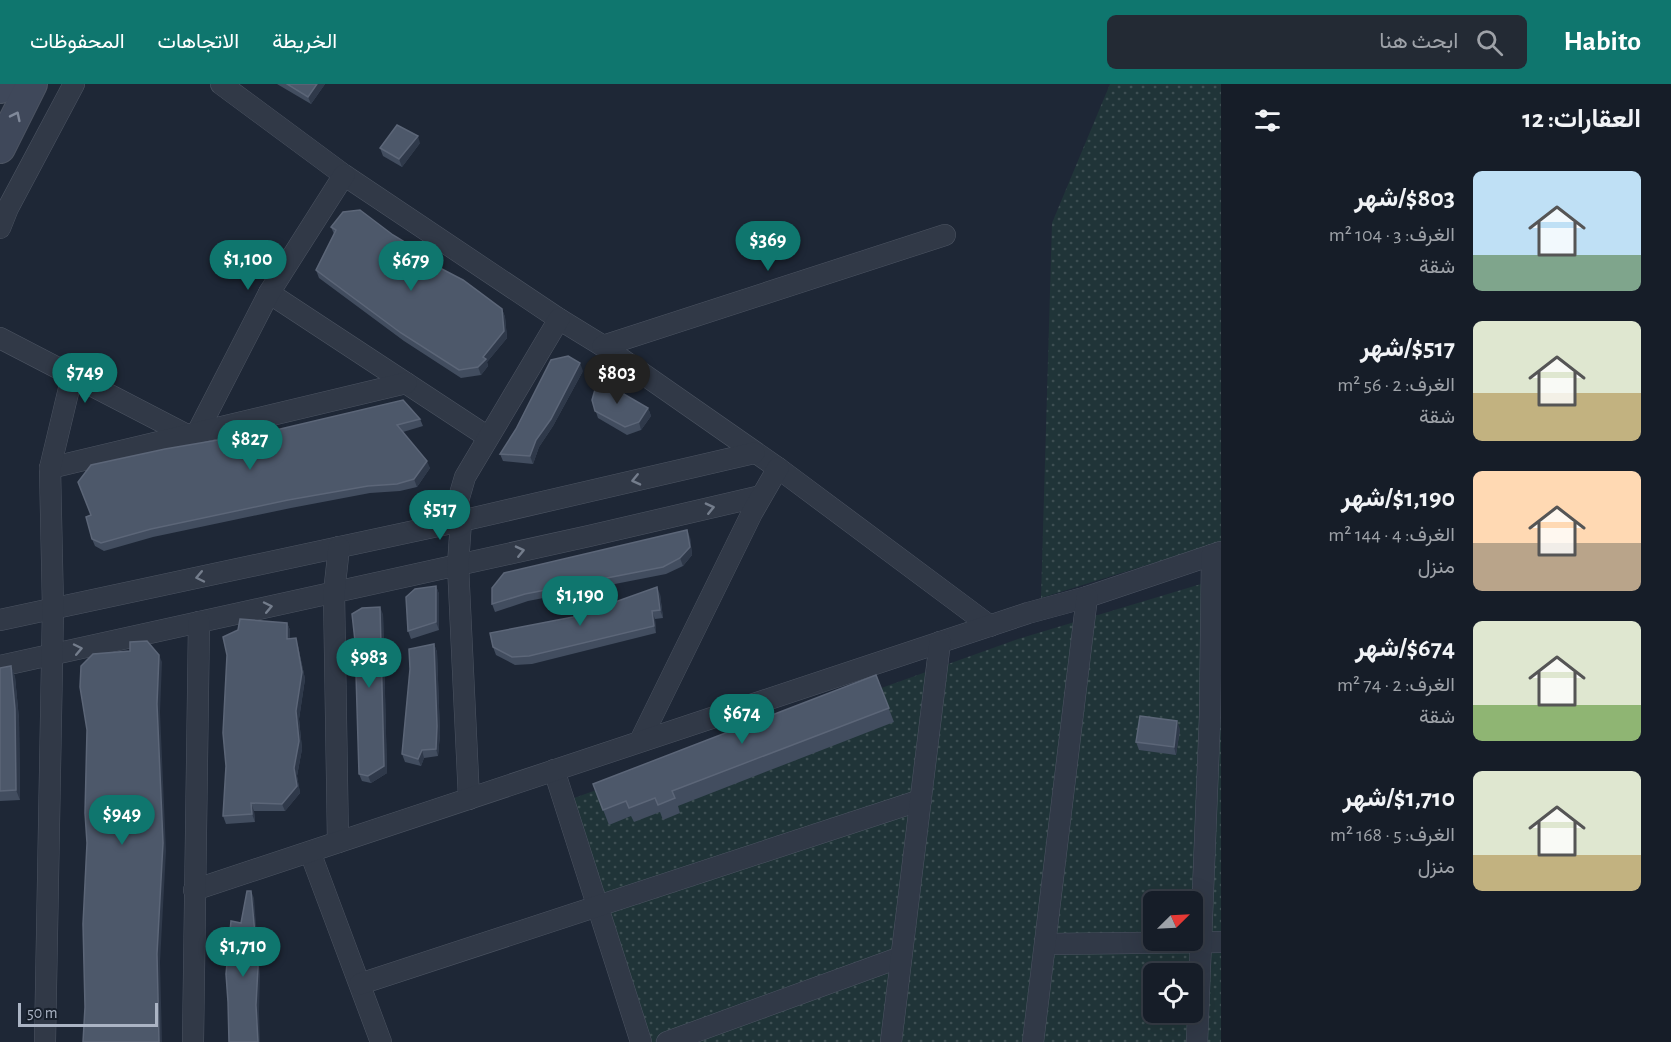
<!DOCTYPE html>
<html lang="ar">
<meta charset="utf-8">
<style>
:root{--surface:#161d28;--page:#232a34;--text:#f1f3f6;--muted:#9ea2a8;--line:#353b45;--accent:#0f766e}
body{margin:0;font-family:"Alegreya Sans",Vazirmatn,sans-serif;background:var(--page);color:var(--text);direction:rtl;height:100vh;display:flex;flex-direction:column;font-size:22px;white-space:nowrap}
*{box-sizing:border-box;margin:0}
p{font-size:20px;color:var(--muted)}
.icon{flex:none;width:33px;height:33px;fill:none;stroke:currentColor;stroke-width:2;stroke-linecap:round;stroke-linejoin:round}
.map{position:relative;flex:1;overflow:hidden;direction:ltr}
.drawer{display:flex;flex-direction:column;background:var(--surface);width:450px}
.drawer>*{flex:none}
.needle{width:39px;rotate:66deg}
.buttons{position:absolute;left:1143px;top:807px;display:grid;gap:12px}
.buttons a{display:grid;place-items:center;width:60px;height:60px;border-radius:9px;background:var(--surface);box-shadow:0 6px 24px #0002,0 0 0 2px var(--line);font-size:30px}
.scale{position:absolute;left:18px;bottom:15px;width:140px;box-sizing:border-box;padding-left:6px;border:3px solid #abb4c4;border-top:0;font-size:16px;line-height:21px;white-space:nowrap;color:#abb4c4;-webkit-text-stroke:4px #171f2b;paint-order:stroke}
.price{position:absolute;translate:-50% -51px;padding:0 14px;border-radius:21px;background:var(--accent);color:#fff;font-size:20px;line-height:39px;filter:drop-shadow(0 2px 3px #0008)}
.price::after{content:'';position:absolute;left:50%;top:36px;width:18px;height:14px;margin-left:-9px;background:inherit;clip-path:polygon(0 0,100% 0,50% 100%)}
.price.active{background:#222;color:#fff}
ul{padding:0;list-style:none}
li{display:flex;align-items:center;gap:18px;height:150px;padding:0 30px}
li span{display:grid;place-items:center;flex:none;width:168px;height:120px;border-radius:9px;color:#555}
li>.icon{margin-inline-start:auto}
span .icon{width:72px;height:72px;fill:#fffc;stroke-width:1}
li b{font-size:26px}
h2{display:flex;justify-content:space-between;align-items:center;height:72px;padding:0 30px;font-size:26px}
header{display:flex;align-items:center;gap:36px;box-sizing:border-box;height:84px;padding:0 30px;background:var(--accent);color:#fff}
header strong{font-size:28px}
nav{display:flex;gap:33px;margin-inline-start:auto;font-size:21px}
.search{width:420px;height:54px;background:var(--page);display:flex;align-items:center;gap:15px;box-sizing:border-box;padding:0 21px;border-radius:9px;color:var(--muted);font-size:22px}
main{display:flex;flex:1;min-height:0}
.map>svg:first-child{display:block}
.grass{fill:url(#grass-dots);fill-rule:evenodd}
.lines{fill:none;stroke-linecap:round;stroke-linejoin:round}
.minor-casing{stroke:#4c5462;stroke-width:22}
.secondary-casing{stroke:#4c5462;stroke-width:32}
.minor{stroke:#313947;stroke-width:21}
.secondary{stroke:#3f485a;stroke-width:30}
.wall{fill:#424d5f}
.shaded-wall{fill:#2f394a}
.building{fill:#4d586a;stroke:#5c6678;stroke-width:1.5}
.oneway{stroke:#80899a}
.oneway2{stroke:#747d8c}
</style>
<header>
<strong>Habito</strong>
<div class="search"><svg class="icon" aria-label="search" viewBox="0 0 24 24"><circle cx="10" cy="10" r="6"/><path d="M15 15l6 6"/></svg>ابحث هنا</div>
<nav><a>الخريطة</a><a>الاتجاهات</a><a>المحفوظات</a></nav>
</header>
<main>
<section class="drawer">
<h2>العقارات: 12<svg class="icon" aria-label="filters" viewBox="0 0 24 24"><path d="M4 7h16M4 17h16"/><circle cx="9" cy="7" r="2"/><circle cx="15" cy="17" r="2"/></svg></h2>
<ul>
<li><span style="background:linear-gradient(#bfe0f5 70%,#7fa58c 0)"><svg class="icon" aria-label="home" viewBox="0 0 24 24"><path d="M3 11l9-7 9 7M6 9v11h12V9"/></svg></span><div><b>$803/شهر</b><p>الغرف: 3 · 104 m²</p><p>شقة</p></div></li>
<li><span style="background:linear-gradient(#dfe7d0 60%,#c2b280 0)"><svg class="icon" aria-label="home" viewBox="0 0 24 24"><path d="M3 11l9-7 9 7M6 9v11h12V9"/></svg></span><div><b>$517/شهر</b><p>الغرف: 2 · 56 m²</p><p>شقة</p></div></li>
<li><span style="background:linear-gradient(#ffd9b3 60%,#b9a48a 0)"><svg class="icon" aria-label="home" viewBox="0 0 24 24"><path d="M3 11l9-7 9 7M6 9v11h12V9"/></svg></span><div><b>$1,190/شهر</b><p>الغرف: 4 · 144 m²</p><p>منزل</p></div></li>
<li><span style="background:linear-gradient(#dfe7d0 70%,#8fb573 0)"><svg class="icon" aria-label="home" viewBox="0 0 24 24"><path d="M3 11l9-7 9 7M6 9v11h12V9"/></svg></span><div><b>$674/شهر</b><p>الغرف: 2 · 74 m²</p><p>شقة</p></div></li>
<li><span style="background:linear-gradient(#dfe7d0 70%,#c2b280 0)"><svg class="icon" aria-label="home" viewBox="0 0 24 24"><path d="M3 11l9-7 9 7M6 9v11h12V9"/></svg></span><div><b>$1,710/شهر</b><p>الغرف: 5 · 168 m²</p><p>منزل</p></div></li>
</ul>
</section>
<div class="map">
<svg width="1221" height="958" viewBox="0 0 1221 958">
<defs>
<pattern id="grass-dots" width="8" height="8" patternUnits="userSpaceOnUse" patternTransform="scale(1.5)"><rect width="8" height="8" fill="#203438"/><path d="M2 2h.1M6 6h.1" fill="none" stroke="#3e4f53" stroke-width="1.8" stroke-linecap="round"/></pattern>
</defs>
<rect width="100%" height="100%" fill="#1e2736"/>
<g class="grass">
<polygon points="1110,0 1221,0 1221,458 1041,514 1052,139"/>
<path d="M1221,494V958H639L574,714L1018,555ZM1154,818H1192V856H1154ZM1154,890H1192V928H1154Z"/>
</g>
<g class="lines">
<g class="minor-casing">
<g id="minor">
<polyline points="221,0 344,91 559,235 603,262 778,384 990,542"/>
<polyline points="0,144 8,124 74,0"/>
<polyline points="269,209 488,353"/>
<polyline points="0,254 187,351"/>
<polyline points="603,262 945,151"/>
<polyline points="197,349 269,209 344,91"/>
<polyline points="50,384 406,299"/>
<polyline points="0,536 461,437 754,369"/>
<polyline points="0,582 589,452 761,412"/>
<polyline points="640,657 752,429 778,384"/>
<polyline points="554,686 641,958"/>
<polyline points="469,715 458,481 461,437 458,417 465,393 559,235"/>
<polyline points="338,758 334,509 339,463"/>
<polyline points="310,768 381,958"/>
<polyline points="194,806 1028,529 1087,513 1221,468"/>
<polyline points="1046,860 1221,858"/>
<polyline points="360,900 921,716"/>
<polyline points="45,958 53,524 50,384 72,292"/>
<polyline points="193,958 199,538"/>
<polyline points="667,958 901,873"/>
<polyline points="891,958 940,558"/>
<polyline points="1033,958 1087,513"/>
<polyline points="1197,958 1210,631 1212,471"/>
</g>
</g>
<g class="secondary-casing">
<g id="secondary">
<polyline points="0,4 2,0"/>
<polyline points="0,64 32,0"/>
</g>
</g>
<use href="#minor" class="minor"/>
<use href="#secondary" class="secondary"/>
</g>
<g class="wall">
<polygon points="277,0 325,0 311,20"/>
<polygon points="420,59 402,83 383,72 380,64"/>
<polygon points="331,143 393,151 440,184 502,225 505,233 507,254 487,278 488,282 481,291 461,294 404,257 319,194 316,186 334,150"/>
<polygon points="583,287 553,342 539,363 533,380 503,377 500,370 516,345"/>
<polygon points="592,316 648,324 651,332 641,346 627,351 598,334"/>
<polygon points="420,335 423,342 403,348 430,384 417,403 400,407 370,409 291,424 153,453 104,467 95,462 92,455 91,431 276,346"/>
<polygon points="690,453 692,471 683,482 666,490 528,517 495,528 492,520"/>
<polygon points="436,502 439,510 439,546 411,555 408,547"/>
<polygon points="660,510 663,534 655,535 656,549 532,580 515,581 496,571 493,563 573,533"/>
<polygon points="383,530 387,689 371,699 362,697 359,690"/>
<polygon points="287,539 290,546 290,555 298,562 305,595 299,635 302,665 297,692 300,709 285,727 254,727 255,738 226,740 223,732"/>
<polygon points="434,560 437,568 440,650 438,672 424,674 421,682 405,678 402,670"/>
<polygon points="11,582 15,593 19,635 20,716 0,717 0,584"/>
<polygon points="876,591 894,638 678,722 680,729 663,736 660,728 634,738 631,732 609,741 593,700"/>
<polygon points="1180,645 1176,671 1139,666 1136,658"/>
</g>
<g class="shaded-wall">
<polygon points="317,0 325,0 311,20 308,13"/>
<polygon points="418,52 420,59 402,83 399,75"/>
<polygon points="502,225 505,233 507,254 487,278 488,282 481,291 478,283"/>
<polygon points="580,279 583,287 553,342 539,363 533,380 530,372 536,356"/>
<polygon points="648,324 651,332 641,346 639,338"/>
<polygon points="427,377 430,384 417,403 414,395"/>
<polygon points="687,446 690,453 692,471 683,482 680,474"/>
<polygon points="436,502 439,510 439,546 436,538"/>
<polygon points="657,503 660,510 663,534 660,526"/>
<polygon points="380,523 383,530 387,689 371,699 368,692"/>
<polygon points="652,527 655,535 656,549 654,542"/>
<polygon points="287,539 290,546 290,563 287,555"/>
<polygon points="296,554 298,562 305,595 299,635 302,665 297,692 300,709 285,727 282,720 294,684 296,627"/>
<polygon points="434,560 437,568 440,650 438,672 436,665"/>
<polygon points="159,571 162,578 160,628 166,767 160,878 162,958 159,958 157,870 157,620"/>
<polygon points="11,582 15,593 19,635 20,716 16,706"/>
<polygon points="1177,637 1180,645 1176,671 1174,663"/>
<polygon points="422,666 424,674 421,682 418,675"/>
<polygon points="251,719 254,727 255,738 252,730"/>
<polygon points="251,807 254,814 260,891 259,928 260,958 258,958"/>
</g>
<g class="building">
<polygon points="287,0 317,0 308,13"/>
<polygon points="397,41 418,52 399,75 380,64"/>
<polygon points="360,126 393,151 418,166 440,184 463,196 502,225 504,247 483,273 486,275 478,283 459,286 401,249 316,186 336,146 331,143 343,128"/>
<polygon points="568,272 580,279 551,335 536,356 530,372 500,370 516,345 551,276"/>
<polygon points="598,295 648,324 639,338 625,343 595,327 592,316"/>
<polygon points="403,316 420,335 397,341 427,377 414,395 397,400 368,402 288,416 151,445 101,459 92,455 86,433 91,431 78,398 91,381 165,365 276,346"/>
<polygon points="687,446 690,463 680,474 663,483 525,510 492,520 492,504 504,489"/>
<polygon points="436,502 436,538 408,547 406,513 415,505"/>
<polygon points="657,503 660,526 652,527 654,542 529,572 512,573 493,563 490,549 573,533"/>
<polygon points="380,523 384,682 368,692 359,690 355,557 352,530 362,524"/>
<polygon points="240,535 287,539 287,555 296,554 302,588 296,627 299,657 294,684 297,702 282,720 251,719 252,730 223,732 226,682 223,649 227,571 223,553 238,546"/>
<polygon points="147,557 159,571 157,620 163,759 157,870 159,958 83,958 85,923 83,840 87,759 85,729 87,646 80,603 81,582 93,570 130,567 130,558"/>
<polygon points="434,560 437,642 436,665 422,666 418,675 402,670 410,585 409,565"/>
<polygon points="11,582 15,625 16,706 0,707 0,584"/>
<polygon points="876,591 889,624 672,707 675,714 658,721 655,714 629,724 626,717 603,726 593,700"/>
<polygon points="1140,632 1177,637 1174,663 1136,658"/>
<polygon points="247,807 251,807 258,883 256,921 258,958 229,958 228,918 226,890 231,837 241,839"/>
</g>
<defs><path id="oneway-chevron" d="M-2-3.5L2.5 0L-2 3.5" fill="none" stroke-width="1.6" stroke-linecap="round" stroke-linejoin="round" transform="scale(1.5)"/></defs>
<use class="oneway" href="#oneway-chevron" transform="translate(16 32) rotate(-64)"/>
<g class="oneway2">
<use href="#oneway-chevron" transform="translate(636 396) rotate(167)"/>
<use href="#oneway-chevron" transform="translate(710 424) rotate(-13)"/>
<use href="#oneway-chevron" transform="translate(520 467) rotate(-13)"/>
<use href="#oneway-chevron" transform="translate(200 493) rotate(168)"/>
<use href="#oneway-chevron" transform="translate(268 523) rotate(-12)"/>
<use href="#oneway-chevron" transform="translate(78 565) rotate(-12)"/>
</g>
</svg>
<div class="buttons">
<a><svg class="needle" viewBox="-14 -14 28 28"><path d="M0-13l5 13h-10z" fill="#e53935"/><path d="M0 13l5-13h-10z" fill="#9ea2a8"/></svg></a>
<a><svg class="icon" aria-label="locate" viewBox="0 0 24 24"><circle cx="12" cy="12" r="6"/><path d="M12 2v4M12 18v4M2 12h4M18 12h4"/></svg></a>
</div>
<div class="scale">50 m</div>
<b class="price" style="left:768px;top:188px">$369</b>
<b class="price" style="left:248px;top:207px">$1,100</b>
<b class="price" style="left:411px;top:208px">$679</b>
<b class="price" style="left:85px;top:320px">$749</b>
<b class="price active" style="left:617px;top:321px">$803</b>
<b class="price" style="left:250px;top:387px">$827</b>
<b class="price" style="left:440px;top:457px">$517</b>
<b class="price" style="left:580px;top:543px">$1,190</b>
<b class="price" style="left:369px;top:605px">$983</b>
<b class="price" style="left:742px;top:661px">$674</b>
<b class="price" style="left:122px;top:762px">$949</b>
<b class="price" style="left:243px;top:894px">$1,710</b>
</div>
</main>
